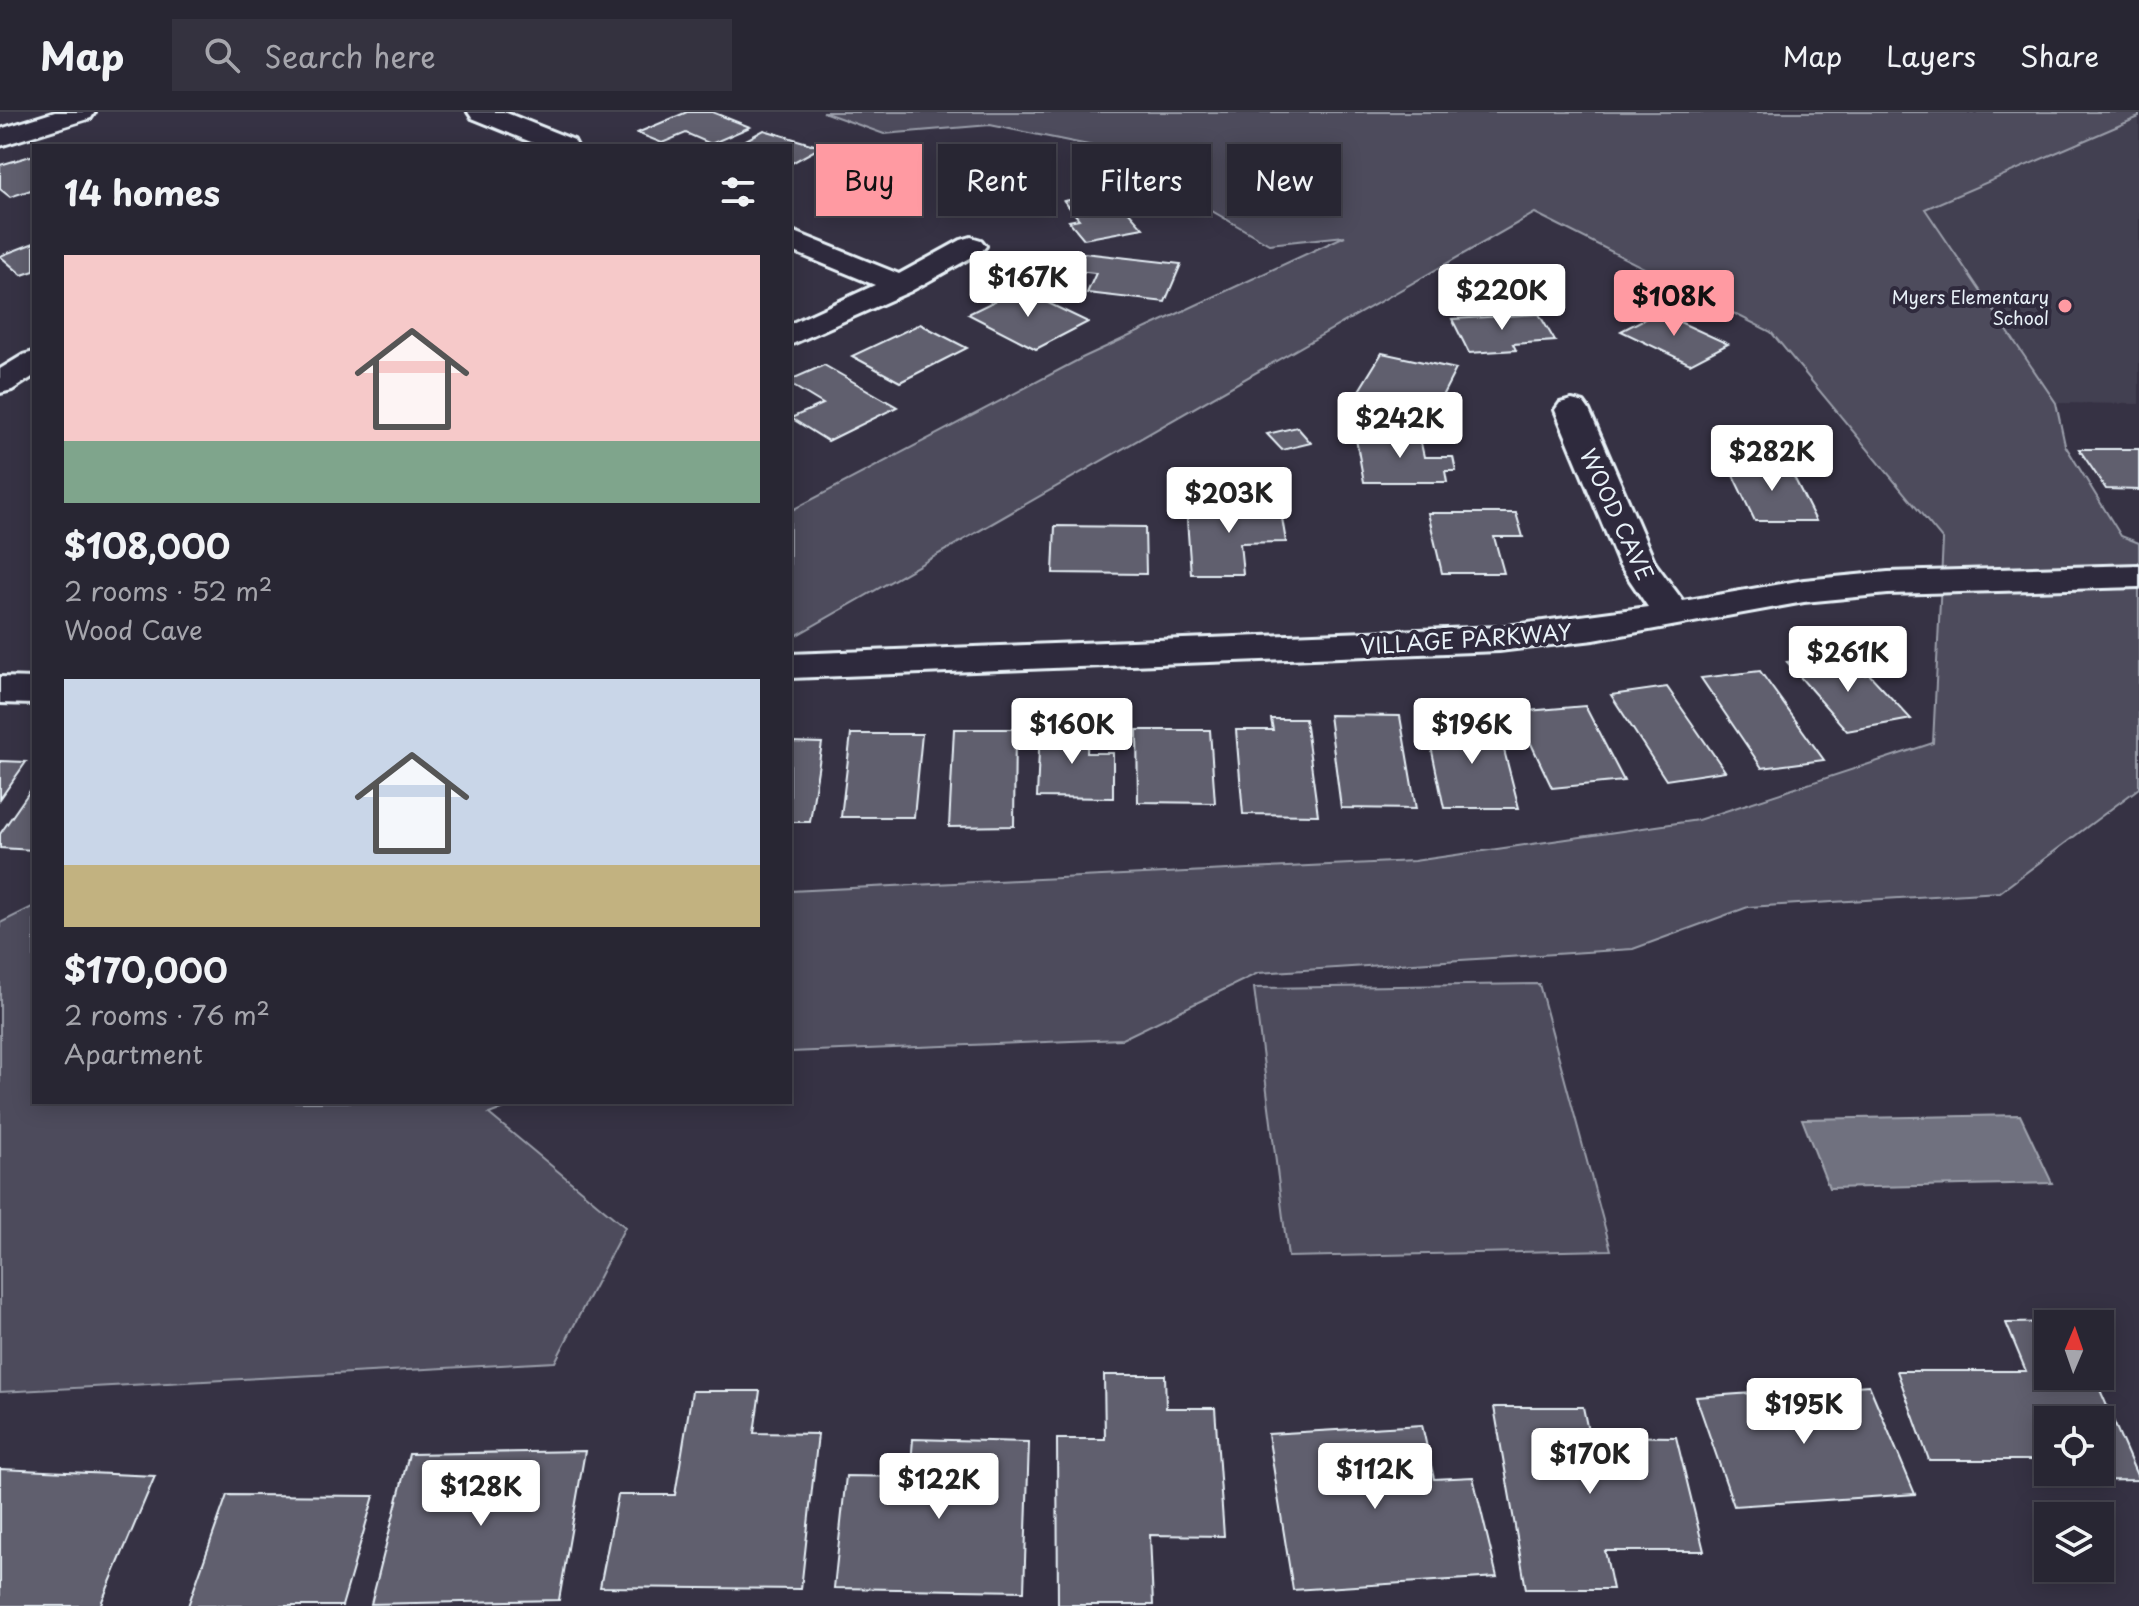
<!DOCTYPE html>
<meta charset="utf-8">
<style>
:root{--surface:#282633;--page:#34323f;--text:#f1f3f6;--muted:#a5a5ac;--line:#44434e;--accent:#ff9aa2}
body{margin:0;font-family:"Playpen Sans",sans-serif;background:var(--page);color:var(--text);height:100vh;display:flex;flex-direction:column;font-size:30px;white-space:nowrap}
*{box-sizing:border-box;margin:0}
p{font-size:26px;color:var(--muted)}
.icon{flex:none;width:44px;height:44px;fill:none;stroke:currentColor;stroke-width:2;stroke-linecap:round;stroke-linejoin:round}
.map{position:relative;flex:1;overflow:hidden}
.details{position:absolute;left:32px;top:32px;width:760px;height:960px;display:flex;flex-direction:column;background:var(--surface);border-radius:0px;box-shadow:0 4px 20px #0003,0 0 0 2px var(--line)}
.details>*{flex:none}
.banner{position:absolute;left:816px;top:32px;width:760px;height:72px;display:flex;gap:16px}
.needle{width:52px;rotate:2deg}
.tools{position:absolute;left:2034px;top:1198px;display:grid;gap:16px}
.tools a{display:grid;place-items:center;width:80px;height:80px;border-radius:0px;background:var(--surface);box-shadow:0 4px 20px #0003,0 0 0 2px var(--line);font-size:40px}
.price{position:absolute;translate:-50% -68px;padding:0 18px;border-radius:8px;background:#fff;color:#222;font-size:26px;line-height:52px;filter:drop-shadow(0 2px 4px #0008)}
.price::after{content:'';position:absolute;left:50%;top:48px;width:24px;height:18px;margin-left:-12px;background:inherit;clip-path:polygon(0 0,100% 0,50% 100%)}
.price.current{background:var(--accent);color:#111}
ul{padding:0;list-style:none}
li{display:grid;align-content:center;gap:16px;height:424px;padding:0 32px}
li span{display:grid;place-items:center;height:248px;border-radius:0px;color:#555}
li>.icon{margin-inline-start:auto}
span .icon{width:144px;height:144px;fill:#fffc;stroke-width:1}
li b{font-size:34px}
h2{display:flex;justify-content:space-between;align-items:center;height:96px;padding:0 32px;font-size:34px}
.tag{padding:0 28px;border-radius:0px;background:var(--surface);box-shadow:0 4px 20px #0003,0 0 0 2px var(--line);font-size:28px;line-height:72px}
.tag.current{background:var(--accent);color:#111}
header{display:flex;align-items:center;gap:48px;box-sizing:border-box;height:112px;padding:0 40px;background:var(--surface);border-bottom:2px solid var(--line)}
header strong{font-size:38px}
nav{display:flex;gap:44px;margin-inline-start:auto;font-size:28px}
.search{width:560px;height:72px;background:var(--page);display:flex;align-items:center;gap:20px;box-sizing:border-box;padding:0 28px;border-radius:0px;color:var(--muted);font-size:30px}
.map>svg:first-child{display:block}
.built{fill:#433f51}
.green{fill:#4d4b5c;stroke:#9a9eaa;stroke-width:2}
.water{fill:#70717f;stroke:#a0a4af;stroke-width:2}
.building{fill:#605e6e;stroke:#e8f1f8;stroke-width:2}
.lines{fill:none;stroke-linecap:round;stroke-linejoin:round}
.minor-casing{stroke:#e8f1f8;stroke-width:6}
.minor{fill:#2f2a3d;fill-rule:evenodd}
.poi-dot{fill:#ff9aa2;stroke:#2f2a3d;stroke-width:3}
.labels{text-anchor:middle;dominant-baseline:central;stroke-width:8;stroke-linejoin:round;paint-order:stroke}
.far-poi-label{font-size:18px;fill:#e8f1f8;stroke:#2f2a3d;text-anchor:end}
.street-label{font-size:22px;fill:#e8f1f8;stroke:#2f2a3d}
</style>
<header>
<strong>Map</strong>
<div class="search"><svg class="icon" aria-label="search" viewBox="0 0 24 24"><circle cx="10" cy="10" r="6"/><path d="M15 15l6 6"/></svg>Search here</div>
<nav><a>Map</a><a>Layers</a><a>Share</a></nav>
</header>
<div class="map">
<svg width="2139" height="1494" viewBox="0 0 2139 1494">
<rect width="100%" height="100%" fill="#363244"/>
<filter id="ink" filterUnits="userSpaceOnUse"><feTurbulence type="fractalNoise" baseFrequency=".0125" numOctaves="2"/><feDisplacementMap in="SourceGraphic" scale="16" xChannelSelector="R" yChannelSelector="G"/><feConvolveMatrix kernelMatrix="1 2 1 2 8 2 1 2 1" color-interpolation-filters="sRGB"/></filter>
<g filter="url(#ink)">
<polygon class="built" points="2139,5 2139,292 2056,291 1925,97"/>
<g class="green">
<polygon points="823,0 2139,0 2139,5 1925,97 2056,291 2065,333 2121,424 2139,431 2139,676 2000,780 1748,795 1633,837 1258,861 1122,927 790,940 790,779 1414,749 1698,708 1933,631 1943,428 1771,220 1535,101 790,527 790,399 1082,246 1345,124 1269,132 1103,36 990,13 884,22"/>
<polygon points="34,794 34,990 520,990 489,1002 625,1115 555,1250 0,1280 0,811"/>
<polygon points="1539,872 1611,1138 1288,1145 1254,876"/>
</g>
<polygon class="water" points="2020,1003 2052,1071 1829,1076 1802,1007"/>
<g class="building">
<polygon points="687,0 712,0 750,15 711,32 686,21 662,31 637,21"/>
<polygon points="764,18 821,35 790,52 790,34 735,34"/>
<polygon points="978,38 1048,46 1024,86 986,82 997,63 965,59"/>
<polygon points="34,43 34,77 10,85 0,77 0,53"/>
<polygon points="1112,81 1143,116 1084,127 1069,109 1079,107 1064,89"/>
<polygon points="34,131 34,159 22,163 0,144"/>
<polygon points="1075,140 1181,152 1165,190 1087,181 1096,161 1066,158"/>
<polygon points="1019,177 1088,210 1036,237 968,202"/>
<polygon points="1658,200 1728,232 1690,252 1621,219"/>
<polygon points="1539,202 1555,229 1513,232 1516,238 1469,241 1452,207"/>
<polygon points="920,212 967,236 900,270 852,244"/>
<polygon points="1382,241 1456,257 1440,288 1423,284 1415,298 1355,285"/>
<polygon points="824,253 897,295 828,329 791,306 823,292 790,272 790,268"/>
<polygon points="1297,315 1311,331 1282,338 1267,322"/>
<polygon points="1355,322 1419,322 1424,345 1453,345 1456,359 1445,359 1447,370 1364,370"/>
<polygon points="2079,337 2139,337 2139,378 2106,377"/>
<polygon points="1728,353 1788,353 1816,409 1755,409"/>
<polygon points="1186,394 1280,394 1286,430 1240,431 1243,462 1191,462"/>
<polygon points="1428,401 1516,401 1523,425 1494,425 1504,461 1442,461"/>
<polygon points="1055,414 1145,415 1146,462 1053,461"/>
<polygon points="1830,543 1850,565 1869,562 1911,607 1847,619 1787,550"/>
<polygon points="1760,559 1824,648 1762,656 1701,566"/>
<polygon points="1667,575 1725,659 1666,668 1611,583"/>
<polygon points="1585,594 1624,669 1552,676 1516,600"/>
<polygon points="1329,603 1400,604 1416,697 1341,696"/>
<polygon points="1271,607 1305,607 1318,703 1243,702 1236,618 1273,618"/>
<polygon points="1426,611 1497,611 1519,696 1444,696"/>
<polygon points="1040,615 1088,616 1087,641 1113,641 1113,686 1037,685"/>
<polygon points="954,617 1015,617 1014,714 949,715"/>
<polygon points="1137,618 1210,618 1215,691 1138,690"/>
<polygon points="851,622 922,622 914,705 841,705"/>
<polygon points="790,630 822,631 810,710 790,710"/>
<polygon points="0,649 26,650 0,687"/>
<polygon points="34,673 34,738 0,736 0,722"/>
<polygon points="2070,1210 2072,1212 2048,1212 2048,1264 2094,1264 2139,1368 2058,1369 2054,1360 2100,1360 2100,1308 2048,1308 2048,1348 1929,1348 1897,1259 2026,1259 2006,1211"/>
<polygon points="1104,1263 1165,1263 1166,1296 1215,1296 1224,1424 1150,1423 1153,1493 1058,1493 1057,1327 1105,1327"/>
<polygon points="1869,1273 1915,1382 1734,1394 1696,1285"/>
<polygon points="692,1279 760,1279 754,1321 818,1322 801,1477 600,1475 618,1383 675,1383"/>
<polygon points="1494,1295 1583,1295 1589,1324 1676,1325 1704,1439 1605,1439 1613,1477 1526,1477"/>
<polygon points="1422,1313 1434,1367 1473,1365 1497,1465 1293,1478 1268,1322"/>
<polygon points="913,1327 1029,1330 1024,1479 834,1476 846,1364 910,1365"/>
<polygon points="585,1339 559,1488 371,1492 409,1342"/>
<polygon points="0,1357 155,1364 100,1494 0,1494"/>
<polygon points="227,1383 374,1384 342,1494 188,1494"/>
</g>
<g class="lines">
<g class="minor-casing">
<g id="minor">
<polygon points="55,0 95,0 91,6 0,34 0,17"/>
<polygon points="468,0 504,0 574,28 577,34 541,34 472,6"/>
<polygon points="790,118 899,162 961,128 971,125 981,128 986,134 981,140 911,179 790,233 790,212 875,173 790,138"/>
<polygon points="34,240 34,264 12,278 0,281 0,257 23,243"/>
<polygon points="1572,288 1584,291 1589,298 1655,451 1683,489 1804,468 1888,460 2139,453 2139,475 1888,482 1804,490 1594,528 1499,539 790,566 790,542 1499,515 1648,495 1619,452 1555,298 1560,291"/>
<polygon points="0,565 34,566 34,592 0,591"/>
</g>
</g>
<use href="#minor" class="minor"/>
</g>
</g>
<circle class="poi-dot" cx="2065" cy="194" r="8"/>
<g class="labels">
<g class="far-poi-label">
<text x="2049" y="184">Myers Elementary<tspan x="2049" dy="21">School</tspan></text>
</g>
<g class="street-label">
<text transform="translate(1618 402) rotate(65)">WOOD CAVE</text>
<text transform="translate(1466 526) rotate(-4)">VILLAGE PARKWAY</text>
</g>
</g>
</svg>
<div class="tools">
<a><svg class="needle" viewBox="-14 -14 28 28"><path d="M0-13l5 13h-10z" fill="#e53935"/><path d="M0 13l5-13h-10z" fill="#a5a5ac"/></svg></a>
<a><svg class="icon" aria-label="locate" viewBox="0 0 24 24"><circle cx="12" cy="12" r="6"/><path d="M12 2v4M12 18v4M2 12h4M18 12h4"/></svg></a>
<a><svg class="icon" aria-label="layers" viewBox="0 0 24 24"><path d="M12 4l9 5-9 5-9-5zM3 14l9 5 9-5"/></svg></a>
</div>
<b class="price" style="left:1028px;top:207px">$167K</b>
<b class="price" style="left:1502px;top:220px">$220K</b>
<b class="price current" style="left:1674px;top:226px">$108K</b>
<b class="price" style="left:1400px;top:348px">$242K</b>
<b class="price" style="left:1772px;top:381px">$282K</b>
<b class="price" style="left:1229px;top:423px">$203K</b>
<b class="price" style="left:1848px;top:582px">$261K</b>
<b class="price" style="left:1072px;top:654px">$160K</b>
<b class="price" style="left:1472px;top:654px">$196K</b>
<b class="price" style="left:1804px;top:1334px">$195K</b>
<b class="price" style="left:1590px;top:1384px">$170K</b>
<b class="price" style="left:1375px;top:1399px">$112K</b>
<b class="price" style="left:939px;top:1409px">$122K</b>
<b class="price" style="left:481px;top:1416px">$128K</b>
<div class="banner">
<a class="tag current">Buy</a>
<a class="tag">Rent</a>
<a class="tag">Filters</a>
<a class="tag">New</a>
</div>
<section class="details">
<h2>14 homes<svg class="icon" aria-label="filters" viewBox="0 0 24 24"><path d="M4 7h16M4 17h16"/><circle cx="9" cy="7" r="2"/><circle cx="15" cy="17" r="2"/></svg></h2>
<ul>
<li><span style="background:linear-gradient(#f6c9c9 75%,#7fa58c 0)"><svg class="icon" aria-label="home" viewBox="0 0 24 24"><path d="M3 11l9-7 9 7M6 9v11h12V9"/></svg></span><div><b>$108,000</b><p>2 rooms · 52 m²</p><p>Wood Cave</p></div></li>
<li><span style="background:linear-gradient(#c9d6e8 75%,#c2b280 0)"><svg class="icon" aria-label="home" viewBox="0 0 24 24"><path d="M3 11l9-7 9 7M6 9v11h12V9"/></svg></span><div><b>$170,000</b><p>2 rooms · 76 m²</p><p>Apartment</p></div></li>
</ul>
</section>
</div>
